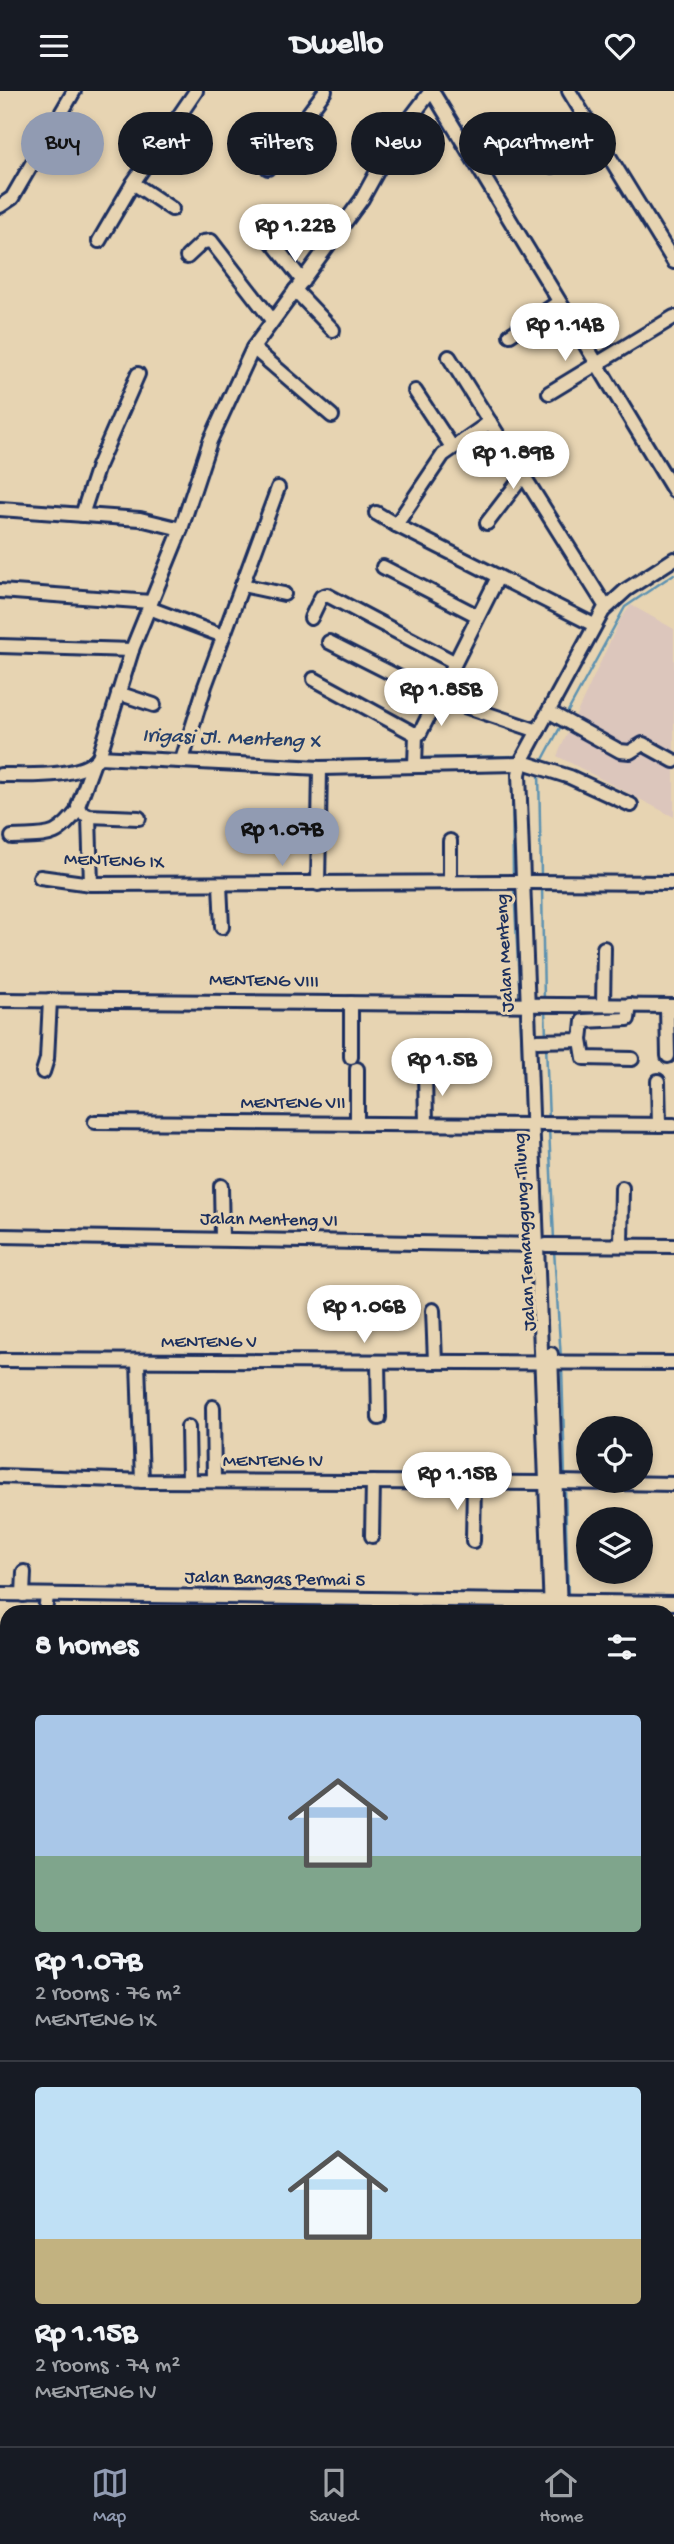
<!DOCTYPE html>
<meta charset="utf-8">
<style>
:root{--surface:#171b24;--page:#20242c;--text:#f1f3f6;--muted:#9ea1a6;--line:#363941;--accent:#919bb2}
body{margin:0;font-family:"Gochi Hand",sans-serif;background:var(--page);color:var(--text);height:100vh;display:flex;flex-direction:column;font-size:26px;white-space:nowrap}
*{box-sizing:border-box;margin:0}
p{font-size:23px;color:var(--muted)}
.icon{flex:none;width:38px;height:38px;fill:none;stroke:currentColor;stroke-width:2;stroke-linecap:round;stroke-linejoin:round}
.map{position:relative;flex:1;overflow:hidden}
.details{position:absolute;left:0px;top:1514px;width:676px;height:842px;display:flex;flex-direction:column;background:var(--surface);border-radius:21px 21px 0 0;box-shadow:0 4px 10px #0003}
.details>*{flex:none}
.guide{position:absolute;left:21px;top:21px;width:634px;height:63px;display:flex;gap:14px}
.controls{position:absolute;left:576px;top:1325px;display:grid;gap:14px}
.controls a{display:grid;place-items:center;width:77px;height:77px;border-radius:50%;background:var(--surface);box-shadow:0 4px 10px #0003;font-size:35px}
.price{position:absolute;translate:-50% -60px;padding:0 16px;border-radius:24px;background:#fff;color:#222;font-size:23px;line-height:46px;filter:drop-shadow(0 2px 4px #0008)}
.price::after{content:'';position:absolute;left:50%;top:42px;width:21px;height:16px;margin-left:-10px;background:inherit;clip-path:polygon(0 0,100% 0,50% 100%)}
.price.active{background:var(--accent);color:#111}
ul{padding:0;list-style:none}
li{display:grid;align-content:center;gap:14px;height:371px;padding:0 35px}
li+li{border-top:2px solid var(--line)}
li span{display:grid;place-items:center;height:217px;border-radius:7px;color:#555}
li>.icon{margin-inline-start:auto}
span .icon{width:126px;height:126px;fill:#fffc;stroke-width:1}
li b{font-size:30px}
h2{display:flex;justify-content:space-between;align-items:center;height:84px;padding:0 35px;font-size:30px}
.chip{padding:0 24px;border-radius:32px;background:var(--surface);box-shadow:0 4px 10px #0003;font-size:24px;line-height:63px}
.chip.active{background:var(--accent);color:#111}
header{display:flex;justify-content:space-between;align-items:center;height:91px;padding:0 35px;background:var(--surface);font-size:32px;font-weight:800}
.tabs{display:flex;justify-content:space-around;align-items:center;height:98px;border-top:2px solid var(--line);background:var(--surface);font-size:19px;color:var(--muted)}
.tabs a{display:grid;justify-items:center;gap:4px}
.tabs .active{color:var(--accent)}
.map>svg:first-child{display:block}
.built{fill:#dcc6bc}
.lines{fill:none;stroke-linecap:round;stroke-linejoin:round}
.stream{stroke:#5d92b1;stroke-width:2.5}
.minor-casing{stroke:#1b2f5e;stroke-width:18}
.highway-casing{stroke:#1b2f5e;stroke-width:23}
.minor{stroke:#e7d4b2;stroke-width:12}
.highway{stroke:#e7d4b2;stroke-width:18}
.labels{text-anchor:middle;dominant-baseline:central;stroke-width:6;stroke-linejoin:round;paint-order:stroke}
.street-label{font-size:19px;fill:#1b2f5e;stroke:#e7d4b2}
.water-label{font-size:21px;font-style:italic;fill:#26406c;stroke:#e7d4b2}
</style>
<header><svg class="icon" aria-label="menu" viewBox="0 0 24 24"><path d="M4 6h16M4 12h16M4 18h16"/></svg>Dwello<svg class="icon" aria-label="heart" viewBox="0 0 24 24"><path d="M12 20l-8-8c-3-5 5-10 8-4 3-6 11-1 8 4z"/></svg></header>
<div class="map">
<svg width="674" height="2355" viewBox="0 0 674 2355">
<rect width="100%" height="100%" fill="#e7d4b2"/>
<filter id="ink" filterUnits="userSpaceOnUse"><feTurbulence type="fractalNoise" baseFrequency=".0143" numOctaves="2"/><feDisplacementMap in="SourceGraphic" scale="14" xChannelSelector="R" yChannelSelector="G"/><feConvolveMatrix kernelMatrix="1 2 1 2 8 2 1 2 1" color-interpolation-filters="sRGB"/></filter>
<g filter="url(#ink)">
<polygon class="built" points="631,514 674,538 674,726 557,665 620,529"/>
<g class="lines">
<g class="stream">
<polyline points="604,508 616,500"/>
<polyline points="590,528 600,513"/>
<polyline points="566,624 625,516 674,483"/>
<polyline points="534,633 587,534"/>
<polyline points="110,660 180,663"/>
<polyline points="190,664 309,670 411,667"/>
<polyline points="421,667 519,665"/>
<polyline points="540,674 562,633"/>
<polyline points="512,676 513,788"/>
<polyline points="539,680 541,785"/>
<polyline points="514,795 520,911"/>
<polyline points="542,796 544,911"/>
<polyline points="520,917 525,1030"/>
<polyline points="545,918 546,946"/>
<polyline points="546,953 549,1030"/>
<polyline points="549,1037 554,1149"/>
<polyline points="526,1040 529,1092"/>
<polyline points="554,1159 561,1268"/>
<polyline points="562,1275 565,1387"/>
<polyline points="565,1397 568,1506"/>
<polyline points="543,1477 544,1505"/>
<polyline points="0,1761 7,1761"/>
<polyline points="668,1769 674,1770"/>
</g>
<g class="minor-casing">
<g id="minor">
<polyline points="432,0 674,400"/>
<polyline points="569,0 674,171"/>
<polyline points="552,75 599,46"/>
<polyline points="268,77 325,0"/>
<polyline points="133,92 172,118"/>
<polyline points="0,115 12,107 74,0"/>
<polyline points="255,130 303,190"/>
<polyline points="99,150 133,92 196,0"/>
<polyline points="187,166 203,151 211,150 272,229"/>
<polyline points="295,199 333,239"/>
<polyline points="510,244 559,211"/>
<polyline points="449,266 606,516"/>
<polyline points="415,300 452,356"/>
<polyline points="549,302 674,226"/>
<polyline points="332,325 253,257 362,108 396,46 431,0"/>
<polyline points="490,331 443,364 396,434 594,534"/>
<polyline points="0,418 140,428 181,438"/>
<polyline points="376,422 396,434"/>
<polyline points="82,424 98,375 138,283"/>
<polyline points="487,432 523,385"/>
<polyline points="383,476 478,525"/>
<polyline points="242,494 284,503"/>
<polyline points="0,500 151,511"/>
<polyline points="149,517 223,545"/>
<polyline points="311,527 321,506 327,504 454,571"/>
<polyline points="329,551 438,606 538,640"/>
<polyline points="0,555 132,559"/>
<polyline points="314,588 413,642 420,642 498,486"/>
<polyline points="118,602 154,614"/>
<polyline points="555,624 620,660 630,661 643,653 674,670"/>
<polyline points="99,666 133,556 181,438 210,350 253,257"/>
<polyline points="182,669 205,595 278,397"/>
<polyline points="529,673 570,686 631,714"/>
<polyline points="93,674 78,715 80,721 89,725 139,727"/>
<polyline points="415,675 416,643"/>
<path d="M0,684C25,684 83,688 99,666L320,677L521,673"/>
<polyline points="89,725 91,793"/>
<path d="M12,746C49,744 55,749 79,718"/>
<polyline points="450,750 450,792"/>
<polyline points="40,786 91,793 522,791"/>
<polyline points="530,791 674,792"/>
<polyline points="220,793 222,836"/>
<polyline points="318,793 320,677"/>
<polyline points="0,909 674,915"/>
<polyline points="603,914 604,857"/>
<polyline points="667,915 668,965"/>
<polyline points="581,949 584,967 632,968"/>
<polyline points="537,950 581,949 583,930 628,928 630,914"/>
<polyline points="351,966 351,912"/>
<polyline points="357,978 357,1032"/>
<polyline points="43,981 47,968 50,909"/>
<polyline points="425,981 426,1033"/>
<polyline points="658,990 659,1034"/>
<polyline points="95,1031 532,1034"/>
<polyline points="540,1033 674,1034"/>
<polyline points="221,1095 222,1147"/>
<polyline points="0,1145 538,1154"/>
<polyline points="546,1154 674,1155"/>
<polyline points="621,1154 622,1097"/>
<polyline points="433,1219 435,1271"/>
<polyline points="551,1263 560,1521"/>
<polyline points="0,1269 674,1272"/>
<polyline points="138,1271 142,1390"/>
<polyline points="378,1271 379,1327"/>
<polyline points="213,1316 214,1390"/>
<polyline points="188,1336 189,1389"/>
<polyline points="0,1385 147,1390 546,1392"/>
<polyline points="556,1391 674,1393"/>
<polyline points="372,1445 373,1391"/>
<polyline points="473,1450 474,1392"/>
<polyline points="0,1503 674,1512"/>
<polyline points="23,1504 24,1481"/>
<polyline points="45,1521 47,1505"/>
<polyline points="551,1521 519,683 523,667 603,520 626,499 674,468"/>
<polyline points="0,1621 7,1621"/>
<polyline points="668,1634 674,1634"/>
<polyline points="0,1748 7,1748"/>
<polyline points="668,1757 674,1758"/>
<polyline points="668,1865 674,1865"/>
<polyline points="668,1948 674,1948"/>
<polyline points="151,2348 152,2355"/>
<polyline points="310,2348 311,2355"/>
<polyline points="485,2348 486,2355"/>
<polyline points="579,2348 579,2355"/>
<polyline points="531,2355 531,2348"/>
<polyline points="629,2355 629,2348"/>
</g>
</g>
<g class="highway-casing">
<g id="highway">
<polyline points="672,1995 672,2011"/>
<polyline points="0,1996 7,1996"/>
<polyline points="0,2012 7,2012"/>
</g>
</g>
<use href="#minor" class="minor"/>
<use href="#highway" class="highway"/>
</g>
</g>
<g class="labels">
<g class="street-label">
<text transform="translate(114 771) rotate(2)">MENTENG IX</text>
<text transform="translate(506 862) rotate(-93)">Jalan Menteng</text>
<text transform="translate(264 891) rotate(1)">MENTENG VIII</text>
<text x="293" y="1013">MENTENG VII</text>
<text transform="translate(269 1130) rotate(1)">Jalan Menteng VI</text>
<text transform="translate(526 1141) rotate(-93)">Jalan Temanggung Tilung</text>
<text x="209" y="1252">MENTENG V</text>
<text x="273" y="1371">MENTENG IV</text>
<text transform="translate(275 1489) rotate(1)">Jalan Bangas Permai 5</text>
</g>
<g class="water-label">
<text transform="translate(231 649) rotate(2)">Irigasi Jl. Menteng X</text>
</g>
</g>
</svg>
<div class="controls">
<a><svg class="icon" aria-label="locate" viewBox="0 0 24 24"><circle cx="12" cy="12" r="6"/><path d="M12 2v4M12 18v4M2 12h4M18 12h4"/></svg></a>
<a><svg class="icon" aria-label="layers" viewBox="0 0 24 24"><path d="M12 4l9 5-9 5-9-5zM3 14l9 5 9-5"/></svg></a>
</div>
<b class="price" style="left:295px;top:173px">Rp 1.22B</b>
<b class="price" style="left:565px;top:272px">Rp 1.14B</b>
<b class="price" style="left:513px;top:400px">Rp 1.89B</b>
<b class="price" style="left:441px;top:637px">Rp 1.85B</b>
<b class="price active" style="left:282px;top:777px">Rp 1.07B</b>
<b class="price" style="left:442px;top:1007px">Rp 1.5B</b>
<b class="price" style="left:364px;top:1254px">Rp 1.06B</b>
<b class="price" style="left:457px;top:1421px">Rp 1.15B</b>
<div class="guide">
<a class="chip active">Buy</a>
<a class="chip">Rent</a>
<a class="chip">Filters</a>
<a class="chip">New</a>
<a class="chip">Apartment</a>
</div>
<section class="details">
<h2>8 homes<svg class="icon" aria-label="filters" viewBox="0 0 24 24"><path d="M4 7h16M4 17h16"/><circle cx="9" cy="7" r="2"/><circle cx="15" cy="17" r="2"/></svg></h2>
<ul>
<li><span style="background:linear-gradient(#a9c7e8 65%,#7fa58c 0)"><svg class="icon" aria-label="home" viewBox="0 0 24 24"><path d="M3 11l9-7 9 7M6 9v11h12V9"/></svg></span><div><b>Rp 1.07B</b><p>2 rooms · 76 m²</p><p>MENTENG IX</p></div></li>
<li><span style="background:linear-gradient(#bfe0f5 70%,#c2b280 0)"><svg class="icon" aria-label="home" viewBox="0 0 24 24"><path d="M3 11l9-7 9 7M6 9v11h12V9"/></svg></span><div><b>Rp 1.15B</b><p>2 rooms · 74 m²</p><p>MENTENG IV</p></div></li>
</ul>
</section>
</div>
<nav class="tabs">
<a class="active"><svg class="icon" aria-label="map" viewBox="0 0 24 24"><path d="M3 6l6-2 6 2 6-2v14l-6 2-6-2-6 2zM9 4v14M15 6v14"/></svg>Map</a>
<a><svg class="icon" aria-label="saved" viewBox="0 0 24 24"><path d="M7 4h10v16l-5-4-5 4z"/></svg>Saved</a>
<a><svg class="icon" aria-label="home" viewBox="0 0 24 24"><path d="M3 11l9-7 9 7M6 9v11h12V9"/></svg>Home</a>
</nav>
